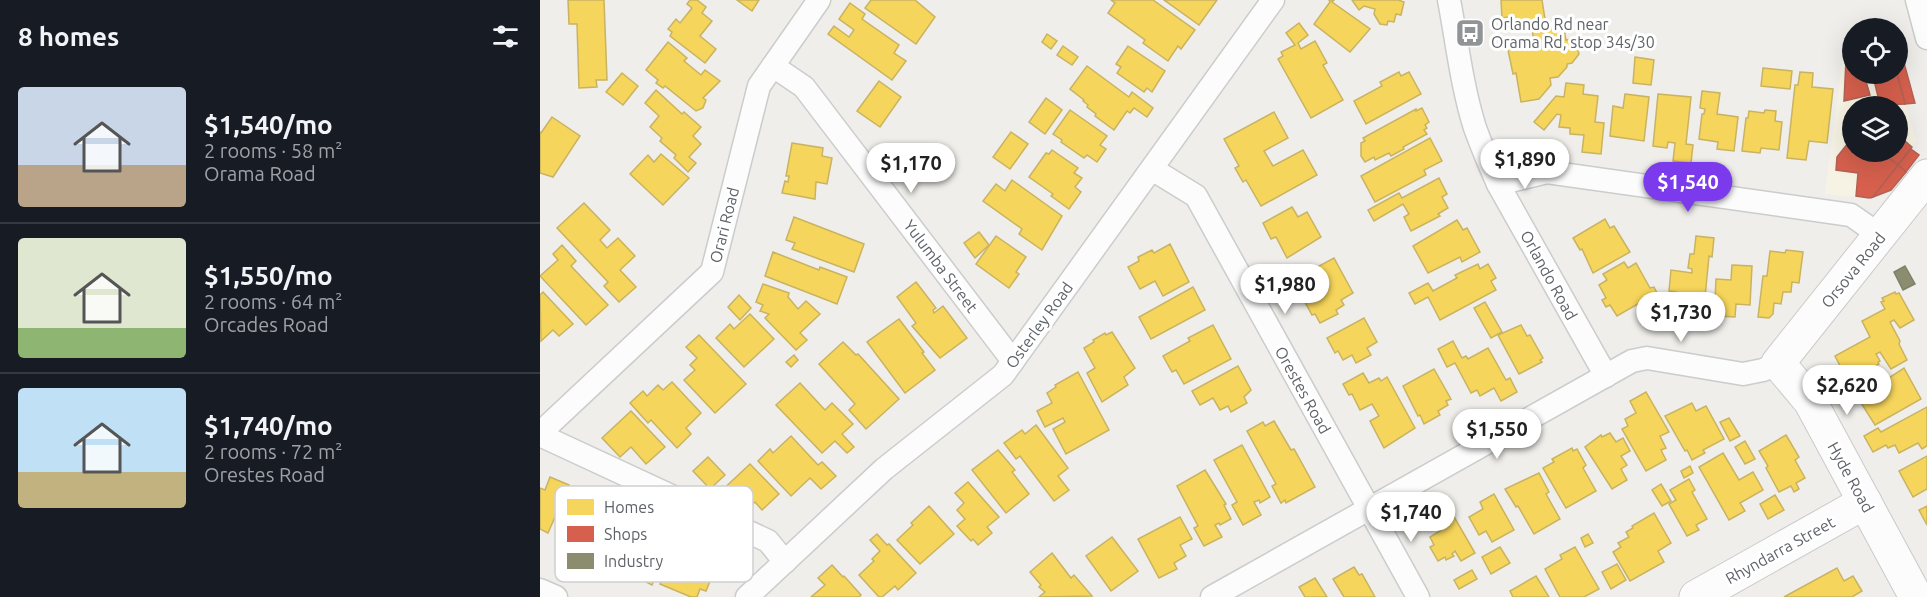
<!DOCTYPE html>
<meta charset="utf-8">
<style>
:root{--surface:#171b24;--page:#20242c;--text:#f1f3f6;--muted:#9ea1a6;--line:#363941;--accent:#7c3aed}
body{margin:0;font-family:Ubuntu,sans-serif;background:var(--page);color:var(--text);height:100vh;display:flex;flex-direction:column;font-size:22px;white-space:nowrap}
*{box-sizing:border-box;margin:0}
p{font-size:20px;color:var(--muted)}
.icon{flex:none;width:33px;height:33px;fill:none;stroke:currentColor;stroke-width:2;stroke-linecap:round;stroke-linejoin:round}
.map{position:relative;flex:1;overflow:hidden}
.sheet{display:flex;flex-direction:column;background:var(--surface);width:540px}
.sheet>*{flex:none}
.tools{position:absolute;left:1302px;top:18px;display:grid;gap:12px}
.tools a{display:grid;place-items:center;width:66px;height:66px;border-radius:50%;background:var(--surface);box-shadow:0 6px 24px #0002;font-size:30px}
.price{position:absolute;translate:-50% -51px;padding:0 14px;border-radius:21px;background:#fff;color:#222;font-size:20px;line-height:39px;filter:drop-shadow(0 2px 3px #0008)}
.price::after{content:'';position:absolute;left:50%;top:36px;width:18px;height:14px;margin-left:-9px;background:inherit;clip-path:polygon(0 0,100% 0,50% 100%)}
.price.active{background:var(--accent);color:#fff}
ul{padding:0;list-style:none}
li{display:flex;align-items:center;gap:18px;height:150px;padding:0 18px}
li+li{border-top:2px solid var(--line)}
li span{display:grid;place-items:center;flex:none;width:168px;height:120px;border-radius:6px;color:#555}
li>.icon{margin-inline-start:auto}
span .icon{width:72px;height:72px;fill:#fffc;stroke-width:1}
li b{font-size:26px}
h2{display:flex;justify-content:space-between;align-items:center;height:72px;padding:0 18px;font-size:26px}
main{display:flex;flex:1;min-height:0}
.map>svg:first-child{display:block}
.commercial{fill:#f7f3e4;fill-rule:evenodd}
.homes{fill:#f6d55c;stroke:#c9b360;stroke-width:1.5}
.shops{fill:#d6604d;stroke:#b26155;stroke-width:1.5}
.industry{fill:#8c8c6e;stroke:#7e806c;stroke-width:1.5}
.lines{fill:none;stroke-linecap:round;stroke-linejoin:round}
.street-casing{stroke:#cbcccc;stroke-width:25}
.secondary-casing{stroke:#cacacb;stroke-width:35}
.street{stroke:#fdfcfc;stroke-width:22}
.secondary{stroke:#fdfcfc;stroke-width:33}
.labels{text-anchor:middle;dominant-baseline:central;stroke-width:6;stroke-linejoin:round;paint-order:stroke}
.poi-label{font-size:16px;fill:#5f6368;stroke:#fff;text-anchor:start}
.street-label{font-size:16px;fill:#5f6368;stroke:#fff}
.key{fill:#fff;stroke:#cfd0d2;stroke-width:1.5}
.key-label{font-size:16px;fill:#5f6368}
</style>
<main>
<section class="sheet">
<h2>8 homes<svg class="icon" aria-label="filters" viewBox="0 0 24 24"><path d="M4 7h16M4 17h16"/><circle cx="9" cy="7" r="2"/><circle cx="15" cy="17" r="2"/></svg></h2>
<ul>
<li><span style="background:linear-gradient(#c9d6e8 65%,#b9a48a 0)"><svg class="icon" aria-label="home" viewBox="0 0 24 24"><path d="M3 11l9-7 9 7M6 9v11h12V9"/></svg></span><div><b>$1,540/mo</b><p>2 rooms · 58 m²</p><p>Orama Road</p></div></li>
<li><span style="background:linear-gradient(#dfe7d0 75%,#8fb573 0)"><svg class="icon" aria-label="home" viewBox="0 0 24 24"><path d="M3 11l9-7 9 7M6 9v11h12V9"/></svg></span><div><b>$1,550/mo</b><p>2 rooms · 64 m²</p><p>Orcades Road</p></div></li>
<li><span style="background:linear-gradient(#bfe0f5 70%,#c2b280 0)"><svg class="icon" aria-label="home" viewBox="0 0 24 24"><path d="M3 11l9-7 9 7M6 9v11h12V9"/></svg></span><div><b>$1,740/mo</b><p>2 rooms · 72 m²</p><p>Orestes Road</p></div></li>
</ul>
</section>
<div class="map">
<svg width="1387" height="597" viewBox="0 0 1387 597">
<rect width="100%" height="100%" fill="#efeeea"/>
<path class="commercial" d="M1312,48V74H1357L1376,141L1333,197L1329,198L1285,194L1304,49ZM1312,106H1358V152H1312Z"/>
<g class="homes">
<polygon points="28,0 64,0 67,80 56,80 57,87 39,88 37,24 29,24"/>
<polygon points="150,0 157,0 166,7 162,13 172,21 160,36 176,49 165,63 130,36 132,32 128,29 136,19 140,23 152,8 147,4"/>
<polygon points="197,0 219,0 212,11"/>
<polygon points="331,0 375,0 395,17 376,44 325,8"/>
<polygon points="571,0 613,0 655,30 641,49 638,46 628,61 603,43 605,40 568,13 575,3"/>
<polygon points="624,0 677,0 659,25"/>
<polygon points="789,0 794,0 792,2 830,29 810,52 774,24 790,2"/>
<polygon points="812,0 858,0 864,2 861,15 856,14 854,22 848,21 847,25 840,24 834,14 835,9 824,6 819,10"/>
<polygon points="961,0 1002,0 1005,19 971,26 969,17 962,18"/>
<polygon points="310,3 325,14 322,19 359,45 354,53 366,61 352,80 288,34 294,26 309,37 314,30 299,19"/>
<polygon points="759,23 768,35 758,43 761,49 775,41 787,63 783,65 803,100 771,118 738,59 743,56 741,52 755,45 746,33"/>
<polygon points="1023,24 1026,40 1041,37 1043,49 1038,50 1039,54 1032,63 1027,64 1027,67 1018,77 1010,78 1011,85 999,99 981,102 976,73 973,74 968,50 995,45 992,30"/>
<polygon points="507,34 517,41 511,49 502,42"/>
<polygon points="128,42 147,58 144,61 161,75 165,70 180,81 163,98 166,100 163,108 156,111 125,86 123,88 116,83 118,80 106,70"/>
<polygon points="523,46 538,57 532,65 517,55"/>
<polygon points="588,46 625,71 612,92 607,88 604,92 577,73 581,67 576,64"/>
<polygon points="1095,57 1114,60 1111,85 1093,83"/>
<polygon points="547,66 589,97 592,92 613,108 607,117 594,108 590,113 587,111 574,130 555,116 556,114 547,107 548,105 543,101 544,100 530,89"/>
<polygon points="1223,68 1252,71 1250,89 1221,86"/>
<polygon points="859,72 861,76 869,72 881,94 826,124 814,101 842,86 840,82"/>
<polygon points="1260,72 1273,73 1272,87 1293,89 1287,143 1269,141 1266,160 1247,158 1255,85 1258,85"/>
<polygon points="82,73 98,86 83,105 66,92"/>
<polygon points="339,81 361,97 340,127 317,111"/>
<polygon points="1026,83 1044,85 1043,94 1058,96 1055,122 1064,123 1061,154 1042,152 1044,135 1030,134 1030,128 1019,127 1021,115 1017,114 1004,130 994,122 1016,96 1024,97"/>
<polygon points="116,90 142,114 144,112 161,127 153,136 161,144 149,157 156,163 148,172 134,158 136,155 120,141 122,138 110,127 119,116 105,103"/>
<polygon points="1162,91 1180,93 1177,114 1198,117 1194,151 1177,149 1178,142 1159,139 1162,114 1164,114 1165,109 1160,108"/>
<polygon points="1085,94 1109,97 1104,141 1070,136 1073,106 1083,108"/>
<polygon points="1118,94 1151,97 1146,144 1153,145 1151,163 1133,161 1135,143 1128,142 1127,148 1113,146"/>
<polygon points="506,98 522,110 505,134 489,122"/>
<polygon points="882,108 889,122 885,125 887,128 884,130 887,134 863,147 864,149 851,156 849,153 835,160 834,157 825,162 821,156 821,143 825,141 823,138 876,109 876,111"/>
<polygon points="530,110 567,136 560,145 566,149 557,162 547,155 544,158 521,142 522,140 513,134"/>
<polygon points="1225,110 1236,111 1235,121 1242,122 1239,150 1221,148 1220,153 1202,151 1206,118 1208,118 1209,111 1224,113"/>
<polygon points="734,112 748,138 724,151 733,166 763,150 777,175 721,206 706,180 703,182 695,168 699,166 684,139"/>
<polygon points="12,117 40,136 13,177 0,173 0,132 1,133"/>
<polygon points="471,132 488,144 470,169 453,157"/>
<polygon points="890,138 902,161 884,170 886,175 835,202 821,176"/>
<polygon points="252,143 283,148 282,156 292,158 287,184 276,182 275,199 242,193 245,181 248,182 249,176 246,176"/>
<polygon points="512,150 538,168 534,173 542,178 535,187 541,192 529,209 511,196 513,194 489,177 506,153 509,154"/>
<polygon points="121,154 149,178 123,205 90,174 108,155 114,162"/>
<polygon points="899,178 907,194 902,197 908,208 898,214 900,216 871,231 864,217 869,214 863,204 834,221 828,210 859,193 862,198"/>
<polygon points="472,180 522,216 502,250 479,234 482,229 443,201 456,184 465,191"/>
<polygon points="44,203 70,230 60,240 67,248 78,238 95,256 80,270 96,287 79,302 64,286 68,282 17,228"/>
<polygon points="752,207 758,217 767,212 781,237 747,258 736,237 731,239 723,223"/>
<polygon points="254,217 324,244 314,272 252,249 255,243 246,240"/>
<polygon points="1065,219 1070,228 1074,226 1090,252 1053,273 1042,249 1040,250 1033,238"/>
<polygon points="917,220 923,230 927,228 940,252 922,262 920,257 888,273 873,246"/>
<polygon points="439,232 449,245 435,258 424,243"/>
<polygon points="456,236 486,257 476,272 479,274 469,288 436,264"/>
<polygon points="1156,236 1174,238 1172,257 1169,256 1163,318 1144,316 1144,311 1134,310 1136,292 1129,291 1131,270 1152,273 1152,269 1148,268 1150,254 1154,254"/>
<polygon points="630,244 649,282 623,296 615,281 600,289 588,267 599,261 598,257 612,250 614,253"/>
<polygon points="22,245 36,261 31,266 68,305 46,325 0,276 18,260 13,254"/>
<polygon points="1246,250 1263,252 1259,283 1252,282 1251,292 1243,292 1241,304 1234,303 1233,314 1229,318 1218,317 1223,276 1227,276 1230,251 1245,253"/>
<polygon points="233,252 279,270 280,267 307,277 297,304 225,276"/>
<polygon points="794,258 813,293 801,300 804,305 796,310 798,314 780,323 775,314 772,315 753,280"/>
<polygon points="1084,262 1088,268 1096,263 1110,288 1114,287 1117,293 1077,316 1070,305 1066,307 1062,300 1066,298 1059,285 1067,280 1063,274"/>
<polygon points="938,264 940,269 948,264 956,278 951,281 956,290 900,320 888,297 875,304 869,293 888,283 893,291 917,278 915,275"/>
<polygon points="1192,265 1212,266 1210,305 1196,304 1195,317 1179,316 1180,302 1175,301 1176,279 1191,280"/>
<polygon points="376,282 396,308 393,310 394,313 403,306 427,338 400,358 372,326 376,323 357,297"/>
<polygon points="223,284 249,293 248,297 258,309 266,301 280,314 260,333 267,340 256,350 225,318 229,314 220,311 223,305 216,302"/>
<polygon points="653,287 665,310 611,339 599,317"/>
<polygon points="3,292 33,324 19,336 13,330 1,341 0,295"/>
<polygon points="1355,292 1356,294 1359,293 1374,320 1360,328 1354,320 1350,322 1360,341 1359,344 1367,360 1351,369 1340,352 1336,354 1340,361 1338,362 1339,364 1308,381 1295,356 1330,337 1322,321 1345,309 1341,302 1344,301 1342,298"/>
<polygon points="199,295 211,308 200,320 188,307"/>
<polygon points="945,302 962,332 951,338 934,308"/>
<polygon points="210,314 234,339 204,367 176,338 190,324 194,329"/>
<polygon points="824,318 837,342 827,348 831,355 816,363 812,355 803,360 798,351 795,353 787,338"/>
<polygon points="359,319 384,352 382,353 395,370 365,393 327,342"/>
<polygon points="673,325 691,359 644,384 636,370 632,372 623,356 650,341 648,338"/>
<polygon points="981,325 987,336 990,335 1003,358 1000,360 1002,362 979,374 958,335"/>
<polygon points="572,332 595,368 584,377 588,385 562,402 547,373 555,368 544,348 554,342 553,340 565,333 566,335"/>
<polygon points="159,335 206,384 175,413 144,380 155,370 150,365 157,358 146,347"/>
<polygon points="913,341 922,358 926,356 928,359 948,348 966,380 970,378 977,392 961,401 954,388 940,396 937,390 931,393 915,363 907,367 898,349"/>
<polygon points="303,342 316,355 318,354 359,399 326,429 309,410 315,404 279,364"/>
<polygon points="254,355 258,360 251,367 246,362"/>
<polygon points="698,366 711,390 704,397 707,403 691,412 688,406 680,410 673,398 660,405 652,391"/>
<polygon points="1364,368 1381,399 1335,425 1318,398"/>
<polygon points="894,369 911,399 906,401 908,405 898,411 900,415 884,424 880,415 878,416 863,386"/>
<polygon points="538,372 569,430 526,454 513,429 525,422 523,418 505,427 497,411 512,403 507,393 516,387 515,385"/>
<polygon points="823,373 829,383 839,378 841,381 847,377 875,428 844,448 830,421 839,416 832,404 820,410 812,394 809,395 803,384"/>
<polygon points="132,382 161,413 146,428 151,434 137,448 111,420 108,423 90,403 103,391 107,396 118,385 123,390"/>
<polygon points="260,383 285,410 292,403 313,424 302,434 314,447 307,453 295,441 282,453 236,405"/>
<polygon points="1106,392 1129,432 1120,436 1126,448 1121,450 1126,460 1106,471 1082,429 1088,426 1085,419 1096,413 1090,401"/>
<polygon points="1152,403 1156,411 1166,406 1184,439 1163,450 1165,453 1152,460 1147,450 1145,451 1125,416"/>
<polygon points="1387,407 1387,446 1382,449 1378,443 1359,453 1355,445 1348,448 1346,445 1333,452 1324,436 1338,428 1341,432"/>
<polygon points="91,411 125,447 106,464 91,447 80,457 62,438"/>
<polygon points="1189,418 1200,436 1190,441 1180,422"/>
<polygon points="734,421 751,450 754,449 775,487 746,503 745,500 741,503 732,486 736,484 707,431 723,422 725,426"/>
<polygon points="496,425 528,468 518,476 529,490 514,501 480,456 476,459 464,443 482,430 485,434"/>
<polygon points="1070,433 1076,442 1083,438 1090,451 1081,456 1087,465 1081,469 1087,480 1072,489 1045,447 1061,435 1062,437"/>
<polygon points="1246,435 1259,457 1255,460 1265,478 1256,483 1259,489 1254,492 1251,486 1239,492 1226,468 1228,466 1219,451"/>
<polygon points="251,436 278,465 282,462 296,476 281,489 270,478 251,496 218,461 230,449 233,453"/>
<polygon points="1205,441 1215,459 1205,464 1195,447"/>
<polygon points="702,445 730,497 720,503 719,500 714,502 721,515 703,525 692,505 697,502 674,460"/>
<polygon points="1032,448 1033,451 1037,449 1046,465 1043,468 1056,491 1026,508 1003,468 1014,462 1012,459"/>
<polygon points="458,450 475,470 472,472 489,494 466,513 432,470"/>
<polygon points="1183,453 1199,480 1213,472 1223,490 1200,503 1205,511 1189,520 1159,467"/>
<polygon points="1387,456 1387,489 1373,497 1359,471"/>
<polygon points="168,457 185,475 170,489 153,471"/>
<polygon points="210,464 239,494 222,510 215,502 204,512 201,508 195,513 179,493"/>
<polygon points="1150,466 1153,473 1144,478 1141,471"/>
<polygon points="665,470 686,504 684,505 691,519 680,525 679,523 675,525 682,537 664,546 654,528 658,526 637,486"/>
<polygon points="999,473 1009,492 1006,494 1020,519 994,534 978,506 976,507 965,489"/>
<polygon points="10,477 29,485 8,533 0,529 0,488 5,490"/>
<polygon points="1149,479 1155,490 1152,492 1167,519 1156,525 1159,530 1147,536 1129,504 1136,500 1130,490"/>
<polygon points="428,482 459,517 447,527 452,533 438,545 433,539 431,541 417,526 425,519 417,510 424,503 415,493"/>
<polygon points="1121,484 1131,501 1122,506 1112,490"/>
<polygon points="954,494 974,530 952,542 946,531 939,535 929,517 943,509 940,502"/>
<polygon points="1235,495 1244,510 1228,519 1220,504"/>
<polygon points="389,506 414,534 380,564 357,540 373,525 371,523"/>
<polygon points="1387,506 1387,525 1379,510"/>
<polygon points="1114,513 1131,543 1118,551 1124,562 1090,581 1073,552 1081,547 1078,543 1089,537 1086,532 1093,528 1092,526"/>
<polygon points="107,515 134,527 126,544 129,545 112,585 74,566 83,547 91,551"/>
<polygon points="913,515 935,553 921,561 915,551 912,554 914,556 906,560 905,557 898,561 890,547 894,545 890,537 900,531 897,525"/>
<polygon points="640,517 652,539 640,545 646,556 634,563 637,569 619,578 598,539"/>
<polygon points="150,531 188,548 187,550 191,552 181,575 173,574 166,591 160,589 157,597 151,597 120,584 131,557 137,560"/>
<polygon points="337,534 347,545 349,544 376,573 358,590 355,586 342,597 339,597 319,575 334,561 332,559 340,551 330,540"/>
<polygon points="1048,534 1053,543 1045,547 1041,538"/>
<polygon points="572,537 598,571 571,591 546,556"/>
<polygon points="960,547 970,563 951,574 942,557"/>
<polygon points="1035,547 1059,589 1044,597 1020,597 1005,569 1022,559 1020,555"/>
<polygon points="512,553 531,578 534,575 552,596 499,597 505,592 499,587 501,585 490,572"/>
<polygon points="1077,564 1086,580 1071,589 1062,572"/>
<polygon points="292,565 303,577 304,576 321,595 319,597 271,597 285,585 278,578"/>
<polygon points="814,567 819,575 822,574 835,597 804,597 793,579"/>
<polygon points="1297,568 1304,581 1313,576 1322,591 1312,597 1244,597"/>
<polygon points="932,570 937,579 919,589 914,580"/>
<polygon points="996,576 1009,597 973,597 970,591"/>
<polygon points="775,578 787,597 765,597 759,587"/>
</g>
<g class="shops">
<polygon points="1361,52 1375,103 1365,104 1357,74 1358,53"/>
<polygon points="1312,59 1312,74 1357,74 1365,104 1340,105 1333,76 1325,78 1330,95 1304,101 1306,60"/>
<polygon points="1358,135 1372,147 1358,165 1341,152 1358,152"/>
<polygon points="1312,138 1312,152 1341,152 1358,165 1333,197 1329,198 1316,196 1318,173 1296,170 1297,157"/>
<polygon points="1371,149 1379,155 1366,172 1358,165"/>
<polygon points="1358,165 1366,172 1351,190 1333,197"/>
</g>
<polygon class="industry" points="1365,266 1375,284 1363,290 1354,272"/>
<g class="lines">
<g class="street-casing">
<g id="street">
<path d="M909,0C917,42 922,87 935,128C942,147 950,166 958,184L1066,376"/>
<polyline points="1377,0 1387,38"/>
<polyline points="233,66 264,87 473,361"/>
<polyline points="612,169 656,196 878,597"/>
<polyline points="958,184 1007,172 1311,215 1341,236"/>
<polyline points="0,433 172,272 219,86 279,0"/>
<polyline points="0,435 228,541 245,562"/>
<polyline points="0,590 16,597"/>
<polyline points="207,597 344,469 463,375 733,0"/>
<polyline points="672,597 1092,361 1107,358 1203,374 1223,370 1238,363"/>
</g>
</g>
<g class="secondary-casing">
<g id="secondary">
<polyline points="1156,597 1325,502"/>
<polyline points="1376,597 1270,401 1238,363 1387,176"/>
</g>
</g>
<use href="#street" class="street"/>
<use href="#secondary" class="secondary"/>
</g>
<defs>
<g id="bus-square" transform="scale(1.5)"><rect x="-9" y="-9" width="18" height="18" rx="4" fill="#919496" stroke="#fff"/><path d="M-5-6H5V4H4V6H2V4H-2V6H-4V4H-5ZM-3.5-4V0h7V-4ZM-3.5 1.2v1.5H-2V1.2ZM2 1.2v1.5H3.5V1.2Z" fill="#fff"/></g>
</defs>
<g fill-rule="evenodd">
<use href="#bus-square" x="930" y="33"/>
</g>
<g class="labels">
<g class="poi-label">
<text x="951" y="24">Orlando Rd near<tspan x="951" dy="18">Orama Rd, stop 34s/30</tspan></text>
</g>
<g class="street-label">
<text transform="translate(184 225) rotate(-76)">Orari Road</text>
<text transform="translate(401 266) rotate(53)">Yulumba Street</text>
<text transform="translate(1313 270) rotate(-51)">Orsova Road</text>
<text transform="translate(1009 275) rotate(61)">Orlando Road</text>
<text transform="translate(499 325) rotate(-54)">Osterley Road</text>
<text transform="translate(763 390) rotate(61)">Orestes Road</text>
<text transform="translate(1311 477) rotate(61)">Hyde Road</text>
<text transform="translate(1240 550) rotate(-29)">Rhyndarra Street</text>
</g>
</g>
<rect x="15" y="486" width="198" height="96" rx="9" class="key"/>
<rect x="27" y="499" width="27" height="16" fill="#f6d55c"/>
<rect x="27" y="526" width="27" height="16" fill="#d6604d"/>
<rect x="27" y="553" width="27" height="16" fill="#8c8c6e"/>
<g class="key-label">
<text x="64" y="513">Homes</text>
<text x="64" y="540">Shops</text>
<text x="64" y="567">Industry</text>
</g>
</svg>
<div class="tools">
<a><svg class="icon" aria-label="locate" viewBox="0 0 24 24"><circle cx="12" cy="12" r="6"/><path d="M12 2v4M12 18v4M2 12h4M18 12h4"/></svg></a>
<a><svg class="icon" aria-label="layers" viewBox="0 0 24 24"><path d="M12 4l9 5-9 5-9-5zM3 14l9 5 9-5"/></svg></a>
</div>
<b class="price" style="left:985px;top:190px">$1,890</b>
<b class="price" style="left:371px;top:194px">$1,170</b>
<b class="price active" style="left:1148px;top:213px">$1,540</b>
<b class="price" style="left:745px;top:315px">$1,980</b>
<b class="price" style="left:1141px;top:343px">$1,730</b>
<b class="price" style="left:1307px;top:416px">$2,620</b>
<b class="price" style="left:957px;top:460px">$1,550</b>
<b class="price" style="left:871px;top:543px">$1,740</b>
</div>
</main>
